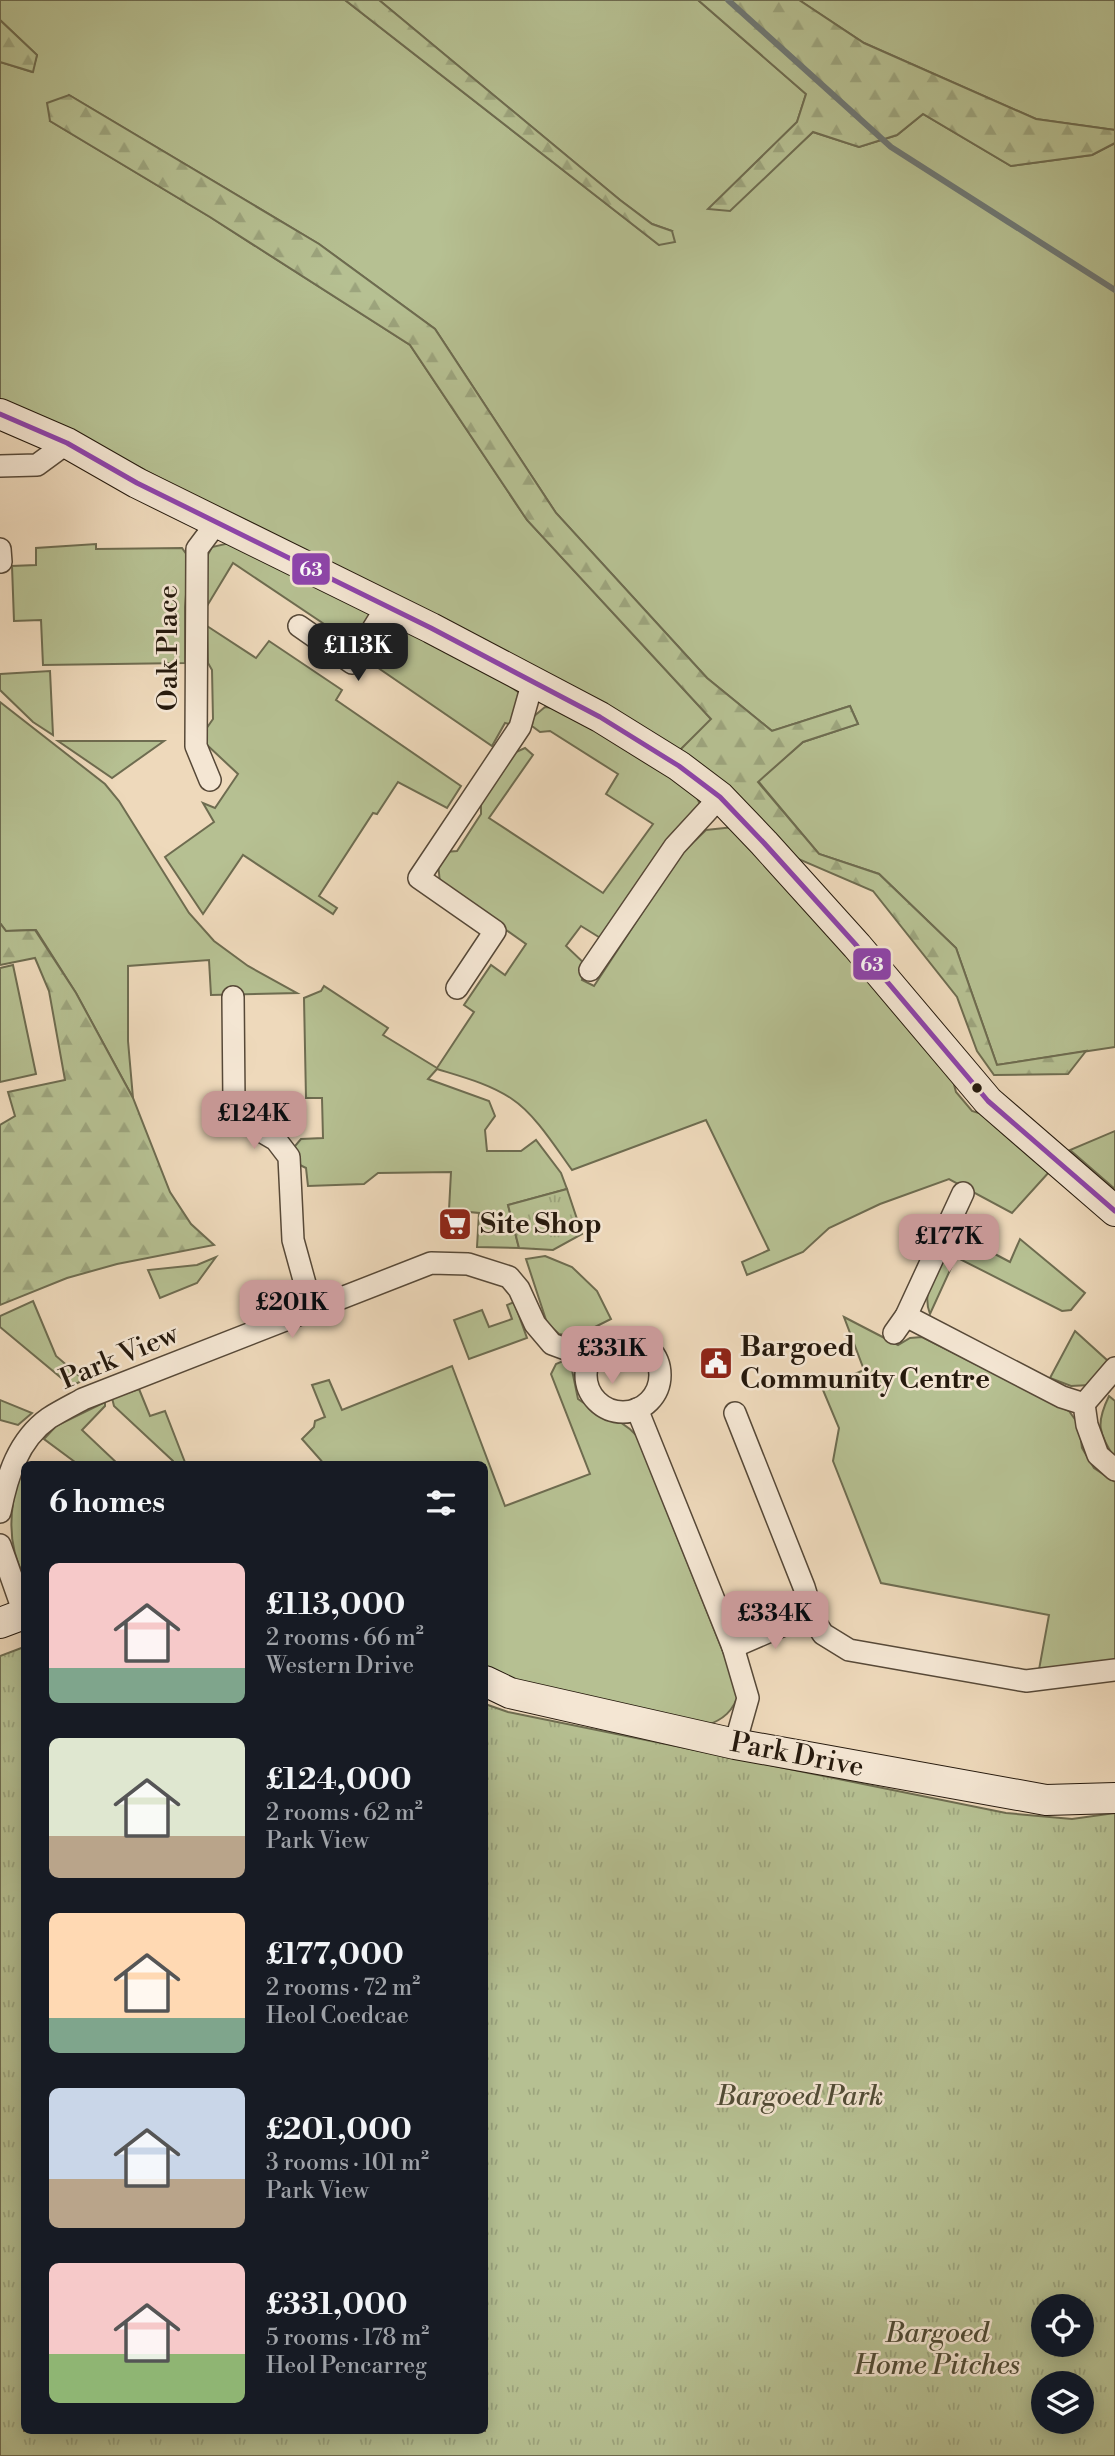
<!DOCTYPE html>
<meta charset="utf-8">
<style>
:root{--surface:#171b24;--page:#20242c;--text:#f1f3f6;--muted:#9ea1a6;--accent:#c59692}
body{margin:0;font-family:"Libre Bodoni",serif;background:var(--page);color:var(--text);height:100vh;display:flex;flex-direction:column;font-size:26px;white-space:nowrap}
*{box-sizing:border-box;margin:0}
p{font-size:23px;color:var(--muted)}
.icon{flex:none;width:38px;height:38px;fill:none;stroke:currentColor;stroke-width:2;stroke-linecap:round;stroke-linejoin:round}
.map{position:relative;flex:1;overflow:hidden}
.drawer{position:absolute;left:21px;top:1461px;width:467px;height:973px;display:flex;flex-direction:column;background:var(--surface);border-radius:10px;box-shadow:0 4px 18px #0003}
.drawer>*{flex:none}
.tools{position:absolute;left:1031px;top:2294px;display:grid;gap:14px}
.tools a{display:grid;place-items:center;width:63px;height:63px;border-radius:50%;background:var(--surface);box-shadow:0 4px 18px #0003;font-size:35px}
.price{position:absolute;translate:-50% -60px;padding:0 16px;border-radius:14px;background:var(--accent);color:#111;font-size:23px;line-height:46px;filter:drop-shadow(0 2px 4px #0008)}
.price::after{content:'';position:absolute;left:50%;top:42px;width:21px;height:16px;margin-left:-10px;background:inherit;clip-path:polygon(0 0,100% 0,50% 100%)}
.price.selected{background:#222;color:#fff}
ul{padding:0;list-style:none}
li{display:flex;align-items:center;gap:21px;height:175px;padding:0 28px}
li span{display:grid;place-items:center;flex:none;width:196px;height:140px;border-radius:10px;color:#555}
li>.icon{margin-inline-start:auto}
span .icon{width:84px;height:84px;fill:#fffc;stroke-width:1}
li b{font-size:30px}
h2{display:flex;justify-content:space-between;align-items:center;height:84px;padding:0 28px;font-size:30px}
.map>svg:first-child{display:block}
.grass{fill:#b6c092;stroke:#6e6c50;stroke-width:2}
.forest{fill:url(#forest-firs);stroke:#6e6c50;stroke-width:2}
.park{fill:url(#park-tufts);stroke:#6e6c50;stroke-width:2;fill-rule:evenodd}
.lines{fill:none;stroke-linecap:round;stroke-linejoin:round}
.stream{stroke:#6e7875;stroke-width:6}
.street-casing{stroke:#574938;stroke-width:24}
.secondary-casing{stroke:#25190d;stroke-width:32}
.street{stroke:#f4e6d3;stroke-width:21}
.secondary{stroke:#f4e6d3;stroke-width:30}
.bus-1-casing{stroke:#f4e6d3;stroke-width:10}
.bus-1{stroke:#8e44ad;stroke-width:5}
.bus-dot{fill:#25190d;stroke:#f4e6d3;stroke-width:2.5}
.labels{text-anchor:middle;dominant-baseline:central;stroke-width:5;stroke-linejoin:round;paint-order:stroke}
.street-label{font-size:28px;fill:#25190d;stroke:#f4e6d3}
.poi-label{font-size:28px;font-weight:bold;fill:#25190d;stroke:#f4e6d3;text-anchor:start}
.park-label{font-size:28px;font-style:italic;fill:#504b35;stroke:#f4e6d3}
.line-badge{stroke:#f4e6d3;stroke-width:2.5}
.badge-label{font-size:19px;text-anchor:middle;font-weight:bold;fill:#fff}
</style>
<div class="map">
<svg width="1115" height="2456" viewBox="0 0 1115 2456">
<defs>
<pattern id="forest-firs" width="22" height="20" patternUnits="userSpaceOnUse" patternTransform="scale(1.75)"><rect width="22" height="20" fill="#b6c092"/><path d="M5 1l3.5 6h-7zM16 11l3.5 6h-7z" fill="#9ca47d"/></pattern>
<pattern id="park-tufts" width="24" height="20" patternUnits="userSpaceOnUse" patternTransform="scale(1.75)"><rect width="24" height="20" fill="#b6c092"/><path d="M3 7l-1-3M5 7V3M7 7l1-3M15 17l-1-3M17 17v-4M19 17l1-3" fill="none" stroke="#9ca47d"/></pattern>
</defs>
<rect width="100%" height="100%" fill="#eed9bb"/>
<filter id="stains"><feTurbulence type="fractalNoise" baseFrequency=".00286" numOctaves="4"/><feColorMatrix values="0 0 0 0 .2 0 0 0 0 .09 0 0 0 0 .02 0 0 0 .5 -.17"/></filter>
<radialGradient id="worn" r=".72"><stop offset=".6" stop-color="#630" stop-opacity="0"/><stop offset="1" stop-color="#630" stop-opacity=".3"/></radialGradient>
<g class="grass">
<polygon points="0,0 345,0 659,245 672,231 652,224 620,200 379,0 698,0 806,94 797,122 709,209 783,158 813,132 859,147 897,135 923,114 1011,166 1092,155 1115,143 1115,1047 997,1065 956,948 879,874 819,854 758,781 803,742 858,724 850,706 772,731 707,678 556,513 435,329 319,244 69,95 50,121 210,217 410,345 527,520 712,720 679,751 78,435 0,401 0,62 32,72 37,55 0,20"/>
<polygon points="799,0 1115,0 1115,130 1036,119 864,43"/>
<polygon points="234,542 365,608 371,615 353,651 349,647 348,640 233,563 207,606 205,560 212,547"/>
<polygon points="96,544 96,549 182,548 189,558 185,607 185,663 43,665 41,620 14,621 12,566 36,565 36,548"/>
<polygon points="207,626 256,658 269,641 342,690 336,700 461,786 447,808 398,782 377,814 373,813 319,896 337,908 333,914 243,855 203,914 165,857 214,822 203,803 215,808 238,774 206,744 204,732 213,719 212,670 208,663"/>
<polygon points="402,626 495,675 518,692 522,706 513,725 505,723 492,746 371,663 393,628"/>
<polygon points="50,671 53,735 33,722 0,690 0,674"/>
<polygon points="0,702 105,784 119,801 189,913 214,941 248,966 297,993 211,995 209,960 128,966 128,1041 133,1098 76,993 36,930 6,931 0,923"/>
<path d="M545,707L560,709L691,786L700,804L602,939L581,926L566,946L586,965L582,980L594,986L680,855L706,830L734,827L951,1073L956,1092L972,1111L988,1116L1050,1171L1012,1213L949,1179L880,1204L829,1228L803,1252L747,1275L742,1262L769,1250L706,1120L572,1170C556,1148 535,1114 512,1099C490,1084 463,1077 437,1069L428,1079L489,1101L495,1116L485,1130L487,1151H521L536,1140L561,1173L567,1189L508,1205L519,1248L477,1247L479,1213L449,1210L451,1172L378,1173L364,1184L308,1186L306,1168L298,1164L295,1146L301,1139L323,1138L322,1098H306L304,998L321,991L324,986L388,1028L383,1035L437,1068L474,1012L464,1005L491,965L505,975L526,944L440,883L438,863L445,852L457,851L481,814V800L516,752L525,748L533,755L489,818L603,893L653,824L606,794L618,774L550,731L540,732L532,726L533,717Z"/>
<polygon points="58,741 164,741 112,778"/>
<polygon points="13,965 36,1074 0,1082 0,968"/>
<polygon points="1115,1131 1115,1189 1070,1150"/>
<path d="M955,1233L1010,1262L1020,1239L1085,1293L1071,1310L1062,1311L956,1257L930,1314C919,1286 943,1257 955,1233Z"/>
<polygon points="545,1256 572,1267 597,1291 611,1319 575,1337 559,1334 547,1323 526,1259"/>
<polygon points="216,1257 197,1283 160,1298 148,1270 197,1265"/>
<polygon points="33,1301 56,1356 84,1380 71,1386 0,1327 0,1316"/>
<polygon points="514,1302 527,1338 469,1359 454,1320 482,1310 489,1327 512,1319 507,1305"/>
<polygon points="844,1317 898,1345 910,1338 922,1337 1069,1411 1079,1425 1082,1448 1094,1468 1115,1482 1115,1665 1038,1675 1049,1615 881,1583 833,1461 839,1428 823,1390 831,1384 864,1370"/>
<polygon points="1075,1331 1108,1361 1090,1385 1071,1386 1050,1378"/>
<path d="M563,1361L571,1365L578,1399C598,1414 620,1417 637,1436L739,1692C734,1711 723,1720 705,1726L485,1673V1465H325L302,1439L314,1427L315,1421L325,1417L312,1385L329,1380L342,1410L452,1366L505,1506L590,1474L551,1374L556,1364Z"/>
<polygon points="139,1389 150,1416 165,1411 186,1465 173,1465 173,1461 114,1406 112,1398"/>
<path d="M1109,1396L1115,1401V1459C1099,1432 1095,1425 1109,1396Z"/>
<polygon points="0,1401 0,1400 32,1413 18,1425 0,1420"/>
<polygon points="105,1402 105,1406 82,1430 119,1465 79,1465 44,1439 56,1426"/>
<path d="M19,1473L24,1485V1576C6,1543 10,1508 19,1473Z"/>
</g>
<g class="forest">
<polygon points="345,0 379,0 620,200 652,224 672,231 675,242 659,245"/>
<polygon points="698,0 799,0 864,43 1036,119 1115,130 1115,143 1092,155 1011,166 923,114 897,135 859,147 813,132 730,211 708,209 797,122 806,94"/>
<polygon points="0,20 37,55 33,72 0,62"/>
<polygon points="69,95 319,244 435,329 556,513 707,678 772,731 850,706 858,724 803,742 758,782 819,854 879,874 956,948 997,1065 1086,1051 1068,1074 994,1075 977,1051 957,997 873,891 796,858 679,751 711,719 527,520 410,345 210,217 50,121 47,103"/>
<polygon points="0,923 6,931 35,930 76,993 133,1098 170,1192 191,1224 214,1245 117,1264 67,1278 0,1305 0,1125 15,1116 8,1092 65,1080 49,991 35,958 0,965"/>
</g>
<g class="park">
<polygon points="567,1189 582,1234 553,1250 519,1248 508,1205"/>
<path d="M24,1647V2431H485V1704L508,1712L1006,1813L1072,1819L1115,1813V2456H0V1656ZM1043,2306H1082V2345H1043ZM1043,2384H1082V2422H1043Z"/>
</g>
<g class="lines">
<polyline class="stream" points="728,0 891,147 1115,290"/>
<g class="street-casing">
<g id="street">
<polyline points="0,466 37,465 67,443"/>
<polyline points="0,549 1,562"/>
<polyline points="299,626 352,663 387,606"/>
<polyline points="210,780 196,746 197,549 218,521"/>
<polyline points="590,970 675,846 720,797"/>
<polyline points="457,988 495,931 419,878 520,727 533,681"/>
<polyline points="233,997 234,1102 244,1121 276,1140 289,1157 293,1240 312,1309"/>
<polyline points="906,1316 1062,1397 1084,1404 1087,1425 1098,1455 1115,1470"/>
<polyline points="894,1333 906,1316 963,1193"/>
<circle cx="623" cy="1375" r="37"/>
<polyline points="1084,1404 1115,1368"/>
<polyline points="637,1409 733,1647 748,1698 735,1744"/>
<polyline points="735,1413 804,1587 814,1620 823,1634 849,1650 1026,1681 1115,1670"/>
<path d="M0,1512C7,1476 18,1440 49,1418C60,1411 72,1405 83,1399L431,1263L468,1264L509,1277L519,1289L535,1324L552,1344L590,1358"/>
<polyline points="0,1545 24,1613"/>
<polyline points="733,1647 800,1618 814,1620"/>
</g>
</g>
<g class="secondary-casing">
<g id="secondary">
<polyline points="0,414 67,443 137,483 431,628 600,717 679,766 720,797 764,843 857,946 988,1101 1115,1211"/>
<polyline points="0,1623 24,1614"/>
<polyline points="485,1681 510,1693 735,1744 1046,1800 1115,1798"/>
</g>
</g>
<use href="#street" class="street"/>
<use href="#secondary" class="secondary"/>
<g class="bus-1-casing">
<polyline id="bus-1" points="0,414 67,443 137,483 431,628 600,717 679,766 720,797 764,843 857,946 988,1101 1115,1211"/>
</g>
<use href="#bus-1" class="bus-1"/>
</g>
<defs>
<g id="supermarket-square" transform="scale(1.75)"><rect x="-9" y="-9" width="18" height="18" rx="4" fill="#8f2418" stroke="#f4e6d3"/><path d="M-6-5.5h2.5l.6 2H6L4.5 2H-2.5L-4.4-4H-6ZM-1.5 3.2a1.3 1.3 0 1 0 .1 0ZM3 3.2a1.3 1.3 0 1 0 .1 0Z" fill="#fff"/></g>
<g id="civic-square" transform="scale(1.75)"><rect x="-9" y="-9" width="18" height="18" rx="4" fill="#8f2418" stroke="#f4e6d3"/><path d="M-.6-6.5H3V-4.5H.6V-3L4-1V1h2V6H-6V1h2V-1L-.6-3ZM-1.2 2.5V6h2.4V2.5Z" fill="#fff"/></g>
</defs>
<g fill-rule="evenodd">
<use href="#supermarket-square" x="455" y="1224"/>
<use href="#civic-square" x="716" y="1363"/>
</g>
<circle class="bus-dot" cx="977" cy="1088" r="6"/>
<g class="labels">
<g class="street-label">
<text transform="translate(168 648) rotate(-90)">Oak Place</text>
<text transform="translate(119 1357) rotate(-23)">Park View</text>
<text transform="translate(797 1755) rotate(11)">Park Drive</text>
</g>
<g class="poi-label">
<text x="480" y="1224">Site Shop</text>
<text x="740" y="1347">Bargoed<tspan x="740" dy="32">Community Centre</tspan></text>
</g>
<g class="park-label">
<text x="800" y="2096">Bargoed Park</text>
<text x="937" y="2333">Bargoed<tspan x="937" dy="32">Home Pitches</tspan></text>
</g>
</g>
<g class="line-badge">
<rect x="291" y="552" width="40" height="34" rx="7" fill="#8e44ad"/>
<rect x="852" y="947" width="40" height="34" rx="7" fill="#8e44ad"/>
</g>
<g class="badge-label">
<text x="311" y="576">63</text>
<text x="872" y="971">63</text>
</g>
<rect width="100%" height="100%" filter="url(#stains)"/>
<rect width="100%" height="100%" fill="url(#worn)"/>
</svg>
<div class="tools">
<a><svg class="icon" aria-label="locate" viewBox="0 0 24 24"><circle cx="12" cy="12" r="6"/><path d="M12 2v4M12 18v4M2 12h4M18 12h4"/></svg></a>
<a><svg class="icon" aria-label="layers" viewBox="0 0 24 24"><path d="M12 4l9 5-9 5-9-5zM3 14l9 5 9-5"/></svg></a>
</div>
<b class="price selected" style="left:358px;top:683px">£113K</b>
<b class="price" style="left:254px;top:1151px">£124K</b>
<b class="price" style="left:949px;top:1274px">£177K</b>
<b class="price" style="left:292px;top:1340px">£201K</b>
<b class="price" style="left:612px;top:1386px">£331K</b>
<b class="price" style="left:775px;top:1651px">£334K</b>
<section class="drawer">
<h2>6 homes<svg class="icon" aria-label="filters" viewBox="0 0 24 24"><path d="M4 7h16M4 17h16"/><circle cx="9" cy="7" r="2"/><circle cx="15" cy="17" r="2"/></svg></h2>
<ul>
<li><span style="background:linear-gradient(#f6c9c9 75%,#7fa58c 0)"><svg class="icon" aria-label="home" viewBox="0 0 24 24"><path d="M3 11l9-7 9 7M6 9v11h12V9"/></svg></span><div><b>£113,000</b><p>2 rooms · 66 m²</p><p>Western Drive</p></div></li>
<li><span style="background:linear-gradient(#dfe7d0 70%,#b9a48a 0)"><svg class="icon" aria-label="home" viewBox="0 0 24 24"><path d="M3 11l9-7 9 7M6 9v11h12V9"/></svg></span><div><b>£124,000</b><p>2 rooms · 62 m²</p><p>Park View</p></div></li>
<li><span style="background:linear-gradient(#ffd9b3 75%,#7fa58c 0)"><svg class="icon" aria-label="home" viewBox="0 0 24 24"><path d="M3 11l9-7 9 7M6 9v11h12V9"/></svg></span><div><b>£177,000</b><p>2 rooms · 72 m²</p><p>Heol Coedcae</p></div></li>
<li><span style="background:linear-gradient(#c9d6e8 65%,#b9a48a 0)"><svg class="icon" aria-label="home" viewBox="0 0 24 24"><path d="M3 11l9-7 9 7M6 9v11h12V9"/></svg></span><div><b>£201,000</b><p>3 rooms · 101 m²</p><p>Park View</p></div></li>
<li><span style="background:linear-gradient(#f6c9c9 65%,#8fb573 0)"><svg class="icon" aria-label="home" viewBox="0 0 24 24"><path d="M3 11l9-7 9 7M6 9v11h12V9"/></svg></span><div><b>£331,000</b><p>5 rooms · 178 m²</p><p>Heol Pencarreg</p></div></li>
</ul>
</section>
</div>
